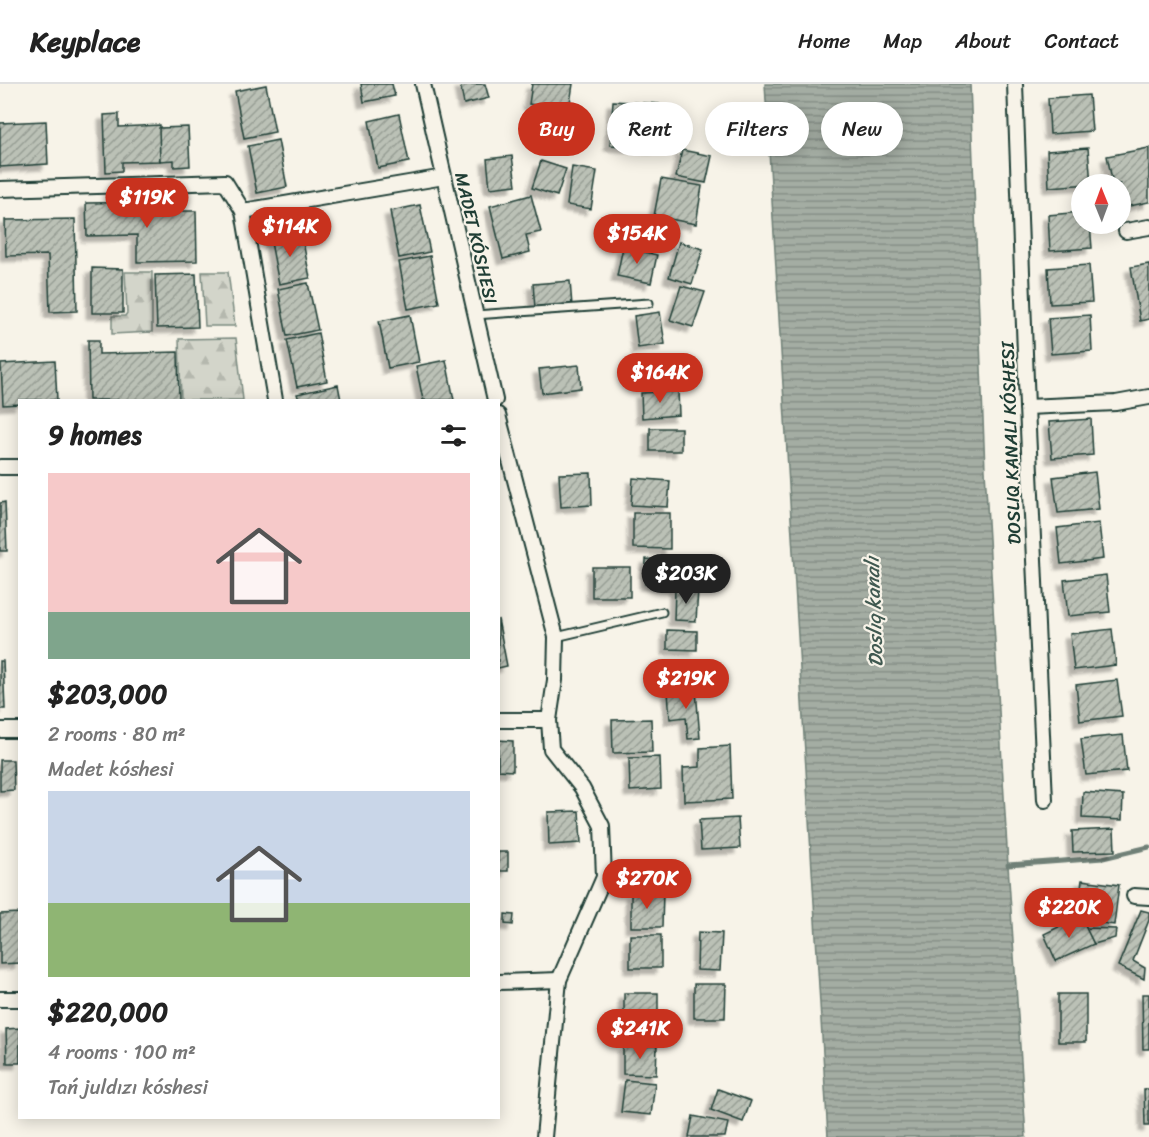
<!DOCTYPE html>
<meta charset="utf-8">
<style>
:root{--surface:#fff;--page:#f2f2f2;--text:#222;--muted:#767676;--line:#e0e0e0;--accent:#c8321e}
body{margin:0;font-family:Sriracha,sans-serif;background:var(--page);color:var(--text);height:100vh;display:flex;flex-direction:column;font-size:22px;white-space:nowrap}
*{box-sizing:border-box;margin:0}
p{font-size:20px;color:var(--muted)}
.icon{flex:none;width:33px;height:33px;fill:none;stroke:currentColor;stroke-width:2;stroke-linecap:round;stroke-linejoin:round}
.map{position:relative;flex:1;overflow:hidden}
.panel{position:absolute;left:18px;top:315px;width:482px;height:720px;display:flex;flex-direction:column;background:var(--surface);border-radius:0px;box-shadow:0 3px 15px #0003}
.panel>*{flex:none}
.guide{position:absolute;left:518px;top:18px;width:542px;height:54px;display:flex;gap:12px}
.needle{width:39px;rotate:359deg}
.tools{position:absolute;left:1071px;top:90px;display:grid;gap:12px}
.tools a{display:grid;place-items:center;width:60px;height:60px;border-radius:50%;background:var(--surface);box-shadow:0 3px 15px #0003;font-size:30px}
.price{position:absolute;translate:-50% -51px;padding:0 14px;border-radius:21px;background:var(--accent);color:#fff;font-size:20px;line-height:39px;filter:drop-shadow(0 2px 3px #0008)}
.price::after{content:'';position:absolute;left:50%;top:36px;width:18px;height:14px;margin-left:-9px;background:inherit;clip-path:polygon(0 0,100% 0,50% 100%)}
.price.active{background:#222;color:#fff}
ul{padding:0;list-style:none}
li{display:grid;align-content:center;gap:12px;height:318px;padding:0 30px}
li span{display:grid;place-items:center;height:186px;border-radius:0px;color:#555}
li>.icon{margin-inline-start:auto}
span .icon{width:108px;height:108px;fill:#fffc;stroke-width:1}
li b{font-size:26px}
h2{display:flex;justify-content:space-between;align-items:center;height:72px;padding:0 30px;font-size:26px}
.chip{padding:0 21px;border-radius:27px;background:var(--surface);box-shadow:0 3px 15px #0003;font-size:21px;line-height:54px}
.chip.active{background:var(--accent);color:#fff}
header{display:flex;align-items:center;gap:36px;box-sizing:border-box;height:84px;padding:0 30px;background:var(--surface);border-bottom:2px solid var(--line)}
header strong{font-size:28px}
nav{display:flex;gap:33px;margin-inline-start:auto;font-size:21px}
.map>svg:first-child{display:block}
.forest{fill:url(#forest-firs);stroke:#79897f;stroke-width:1.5}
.water{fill:url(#water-rules);stroke:#6f8077;stroke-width:1.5}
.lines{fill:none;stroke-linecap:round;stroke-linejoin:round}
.stream{stroke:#6f8077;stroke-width:5}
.building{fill:url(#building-hatch);stroke:#1f3d34;stroke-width:1.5;filter:url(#shadow)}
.service-casing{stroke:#1f3d34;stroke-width:11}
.minor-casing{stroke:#1f3d34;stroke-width:18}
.service{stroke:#f7f3e8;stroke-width:7}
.minor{stroke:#f7f3e8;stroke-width:14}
.labels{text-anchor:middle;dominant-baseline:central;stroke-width:4.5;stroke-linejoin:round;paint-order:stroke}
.street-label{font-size:18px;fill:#1f3d34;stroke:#f7f3e8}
.water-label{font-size:20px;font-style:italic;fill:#405950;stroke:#f7f3e8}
</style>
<header>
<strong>Keyplace</strong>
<nav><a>Home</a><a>Map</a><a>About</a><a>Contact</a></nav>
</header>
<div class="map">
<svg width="1149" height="1053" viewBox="0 0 1149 1053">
<defs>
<pattern id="forest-firs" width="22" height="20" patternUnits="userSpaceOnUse" patternTransform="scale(1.5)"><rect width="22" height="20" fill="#d3d5ca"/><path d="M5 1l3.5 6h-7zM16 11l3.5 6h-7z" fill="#b5b8ae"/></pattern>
<pattern id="water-rules" width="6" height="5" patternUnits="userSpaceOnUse" patternTransform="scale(1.5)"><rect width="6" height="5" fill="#a4ada3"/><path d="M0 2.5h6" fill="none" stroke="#858e86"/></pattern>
<pattern id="building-hatch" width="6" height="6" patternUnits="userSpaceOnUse" patternTransform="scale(1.5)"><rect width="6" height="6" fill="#bbc1b6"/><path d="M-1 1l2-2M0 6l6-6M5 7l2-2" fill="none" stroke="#979e95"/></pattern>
<filter id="shadow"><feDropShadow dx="-5.5" dy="5.5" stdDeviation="1.5" flood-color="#0004"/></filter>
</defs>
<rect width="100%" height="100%" fill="#f7f3e8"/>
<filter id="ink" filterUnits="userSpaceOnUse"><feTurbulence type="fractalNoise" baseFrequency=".0167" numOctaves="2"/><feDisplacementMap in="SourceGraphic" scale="12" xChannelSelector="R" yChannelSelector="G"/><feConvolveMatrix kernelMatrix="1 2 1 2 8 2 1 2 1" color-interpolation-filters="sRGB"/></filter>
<g filter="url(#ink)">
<g class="forest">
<polygon points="125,188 152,188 152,248 112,250 112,232 125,232 127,229"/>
<polygon points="202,188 228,188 235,242 205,242"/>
<polygon points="236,254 243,316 181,316 179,255"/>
</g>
<polygon class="water" points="765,0 970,0 985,386 1008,781 1026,1053 828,1053"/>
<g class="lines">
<polyline class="stream" points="1008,781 1103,774 1149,763"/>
</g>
<g class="building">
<polygon points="361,0 392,0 395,12 364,18"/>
<polygon points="460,0 485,0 489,14 464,20"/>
<polygon points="532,0 573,0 569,26 529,20"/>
<polygon points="266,1 275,48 244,54 235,7"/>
<polygon points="1089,11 1092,47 1050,50 1048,14"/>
<polygon points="613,17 659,20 656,64 610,61"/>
<polygon points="119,30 119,43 160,41 160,77 122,78 122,87 106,88 104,31"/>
<polygon points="399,30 409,78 378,84 369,37"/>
<polygon points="46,37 48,80 0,83 0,39"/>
<polygon points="188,43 190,82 174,83 174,76 160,77 159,44"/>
<polygon points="278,56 287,103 257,109 248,62"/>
<polygon points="1088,64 1091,100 1049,103 1047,67"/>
<polygon points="1149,64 1149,118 1120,124 1120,100 1113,100 1107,72"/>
<polygon points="682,66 712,72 706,99 676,93"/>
<polygon points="512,72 516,101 490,104 487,75"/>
<polygon points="541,77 566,85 557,112 532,104"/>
<polygon points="572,83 597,87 591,125 567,121"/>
<polygon points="661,95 702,102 696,140 654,132"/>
<polygon points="531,111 541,148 526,151 530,168 503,175 490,122"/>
<polygon points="155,118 155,127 196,127 197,177 137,178 137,151 87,152 86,119"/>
<polygon points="420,121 430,168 399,174 390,127"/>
<polygon points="1082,128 1082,140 1090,140 1092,164 1050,167 1048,131"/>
<polygon points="75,135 77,227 50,228 48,171 6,172 5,136"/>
<polygon points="301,147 310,194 279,200 270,153"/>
<polygon points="679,158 703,165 692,200 669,193"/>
<polygon points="623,163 657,171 651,199 617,192"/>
<polygon points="430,172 439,219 408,225 399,178"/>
<polygon points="1149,180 1149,235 1140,237 1131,183"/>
<polygon points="1089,181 1092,218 1050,220 1048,184"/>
<polygon points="92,184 123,185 123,229 92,229"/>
<polygon points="196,190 198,243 157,244 155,191"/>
<polygon points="570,197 572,222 535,224 533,200"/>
<polygon points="308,199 318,246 287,252 278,205"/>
<polygon points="681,202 705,208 693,243 670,236"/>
<polygon points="660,228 665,260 638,264 634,232"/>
<polygon points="410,231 419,278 388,284 379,237"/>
<polygon points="1090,231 1092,267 1051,270 1048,234"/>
<polygon points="318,249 327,297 297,303 287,256"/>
<polygon points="88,256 99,256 99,270 178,268 179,316 89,316"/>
<polygon points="446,276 454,316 423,316 416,282"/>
<polygon points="55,277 57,316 20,316 20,320 3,321 1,280"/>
<polygon points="579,281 581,304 542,309 539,285"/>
<polygon points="338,301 341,316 299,316 297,310"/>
<polygon points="678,307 679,331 642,334 641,309"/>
<polygon points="1091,335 1093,371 1052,374 1049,338"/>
<rect x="650" y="344" width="31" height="23"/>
<polygon points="1095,388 1099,425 1058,429 1053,393"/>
<polygon points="591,389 592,421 561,423 559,390"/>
<polygon points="633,394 670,397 668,423 631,421"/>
<polygon points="5,418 7,467 0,467 0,419"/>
<polygon points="633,429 670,429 670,465 633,464"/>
<polygon points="1099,439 1103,475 1061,480 1057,444"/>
<polygon points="686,472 705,473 703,504 645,500 646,475 686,478"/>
<rect x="592" y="483" width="38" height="30"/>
<polygon points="1106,491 1110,528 1068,532 1064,496"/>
<polygon points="675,505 698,506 696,537 674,536"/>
<polygon points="498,535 507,582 498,584"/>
<polygon points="1112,545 1116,581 1074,586 1070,550"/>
<polygon points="667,546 697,547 697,566 667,565"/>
<polygon points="0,577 3,577 5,625 0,625"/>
<polygon points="1117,596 1122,632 1080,637 1076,601"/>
<polygon points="696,606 700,654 688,655 686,633 670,635 668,608"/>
<polygon points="651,635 652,668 613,669 612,636"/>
<polygon points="1123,651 1127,687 1086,691 1081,655"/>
<polygon points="498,656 513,657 513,687 498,686"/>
<polygon points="730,662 732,715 684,717 683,684 700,683 700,664"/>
<polygon points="660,673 661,705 630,707 629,674"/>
<polygon points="0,676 13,676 14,706 0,707"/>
<polygon points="1083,708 1123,711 1122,736 1082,734"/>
<polygon points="579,727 581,759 549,761 548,728"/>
<polygon points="738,734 740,764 701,766 699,736"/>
<polygon points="1114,745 1115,767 1073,768 1072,747"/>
<rect x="498" y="768" width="10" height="19"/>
<polygon points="1082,796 1119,801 1114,841 1089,837 1090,825 1078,824"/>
<polygon points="631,809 663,809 662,843 631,843"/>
<polygon points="1141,826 1149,828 1149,836 1133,877 1145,884 1144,895 1118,882"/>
<polygon points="20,829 20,879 0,880 0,830"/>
<polygon points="505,830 514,831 513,841 505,840"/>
<polygon points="1081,832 1094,860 1056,877 1044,850"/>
<polygon points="1086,844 1116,845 1115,854 1094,860"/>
<polygon points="698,848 722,849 720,887 697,886"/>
<rect x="630" y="851" width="31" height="33"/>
<polygon points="694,900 726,900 725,934 694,934"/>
<rect x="624" y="909" width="34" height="38"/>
<rect x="1058" y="910" width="28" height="48"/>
<polygon points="1142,910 1149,910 1149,965 1143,965"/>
<polygon points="20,944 20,979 7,979 6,945"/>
<polygon points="623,962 657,962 656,991 623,990"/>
<polygon points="625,996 655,999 651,1031 621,1028"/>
<polygon points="718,1005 751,1017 743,1038 711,1026"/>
<polygon points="1144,1005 1149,1005 1149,1042 1145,1042"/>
<polygon points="693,1032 728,1039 725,1053 689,1053"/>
</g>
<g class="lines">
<g class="service-casing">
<g id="service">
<polyline points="475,231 649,219"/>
<polyline points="556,553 662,528"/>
</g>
</g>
<g class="minor-casing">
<g id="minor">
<polyline points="423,0 495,316"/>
<polyline points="1015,0 1027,323 1045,716"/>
<polyline points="0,105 225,98 243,127 275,316"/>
<polyline points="243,127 444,93"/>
<polyline points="1126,147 1149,143"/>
<polyline points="1027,323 1116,319 1149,313"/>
<polyline points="498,331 556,553 555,596 549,636 551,665 582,704 602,742 604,793 559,896 544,1053"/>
<polyline points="0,383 20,383"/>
<polyline points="498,636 549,636"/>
<polyline points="0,646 20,646"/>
<polyline points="1134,812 1149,813"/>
<polyline points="498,898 559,896"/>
<polyline points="0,915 20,915"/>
</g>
</g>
<use href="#service" class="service"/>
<use href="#minor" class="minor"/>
</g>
</g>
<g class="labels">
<g class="street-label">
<text transform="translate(476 154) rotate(77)">MADET KÓSHESI</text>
<text transform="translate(1011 359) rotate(-92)">DOSLIQ KANALI KÓSHESI</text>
</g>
<g class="water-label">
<text transform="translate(874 528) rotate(-92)">Doslıq kanalı</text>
</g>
</g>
</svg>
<div class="tools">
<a><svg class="needle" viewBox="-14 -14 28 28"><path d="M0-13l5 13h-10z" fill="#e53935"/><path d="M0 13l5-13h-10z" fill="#767676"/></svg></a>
</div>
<b class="price" style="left:147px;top:145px">$119K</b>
<b class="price" style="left:290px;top:174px">$114K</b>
<b class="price" style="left:637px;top:181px">$154K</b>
<b class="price" style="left:660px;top:320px">$164K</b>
<b class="price active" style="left:686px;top:521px">$203K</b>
<b class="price" style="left:686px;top:626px">$219K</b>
<b class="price" style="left:647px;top:826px">$270K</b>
<b class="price" style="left:1069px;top:855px">$220K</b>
<b class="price" style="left:640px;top:976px">$241K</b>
<div class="guide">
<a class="chip active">Buy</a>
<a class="chip">Rent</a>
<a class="chip">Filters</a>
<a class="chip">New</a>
</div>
<section class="panel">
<h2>9 homes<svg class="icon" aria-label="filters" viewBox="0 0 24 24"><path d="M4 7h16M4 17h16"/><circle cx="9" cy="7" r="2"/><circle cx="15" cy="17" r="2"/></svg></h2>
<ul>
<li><span style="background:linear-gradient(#f6c9c9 75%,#7fa58c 0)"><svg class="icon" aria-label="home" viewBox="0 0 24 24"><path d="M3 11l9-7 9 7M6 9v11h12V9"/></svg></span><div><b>$203,000</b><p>2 rooms · 80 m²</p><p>Madet kóshesi</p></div></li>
<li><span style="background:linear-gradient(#c9d6e8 60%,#8fb573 0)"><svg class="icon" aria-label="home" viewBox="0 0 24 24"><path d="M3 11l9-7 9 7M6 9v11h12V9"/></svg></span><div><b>$220,000</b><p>4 rooms · 100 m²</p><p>Tań juldızı kóshesi</p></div></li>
</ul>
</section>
</div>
